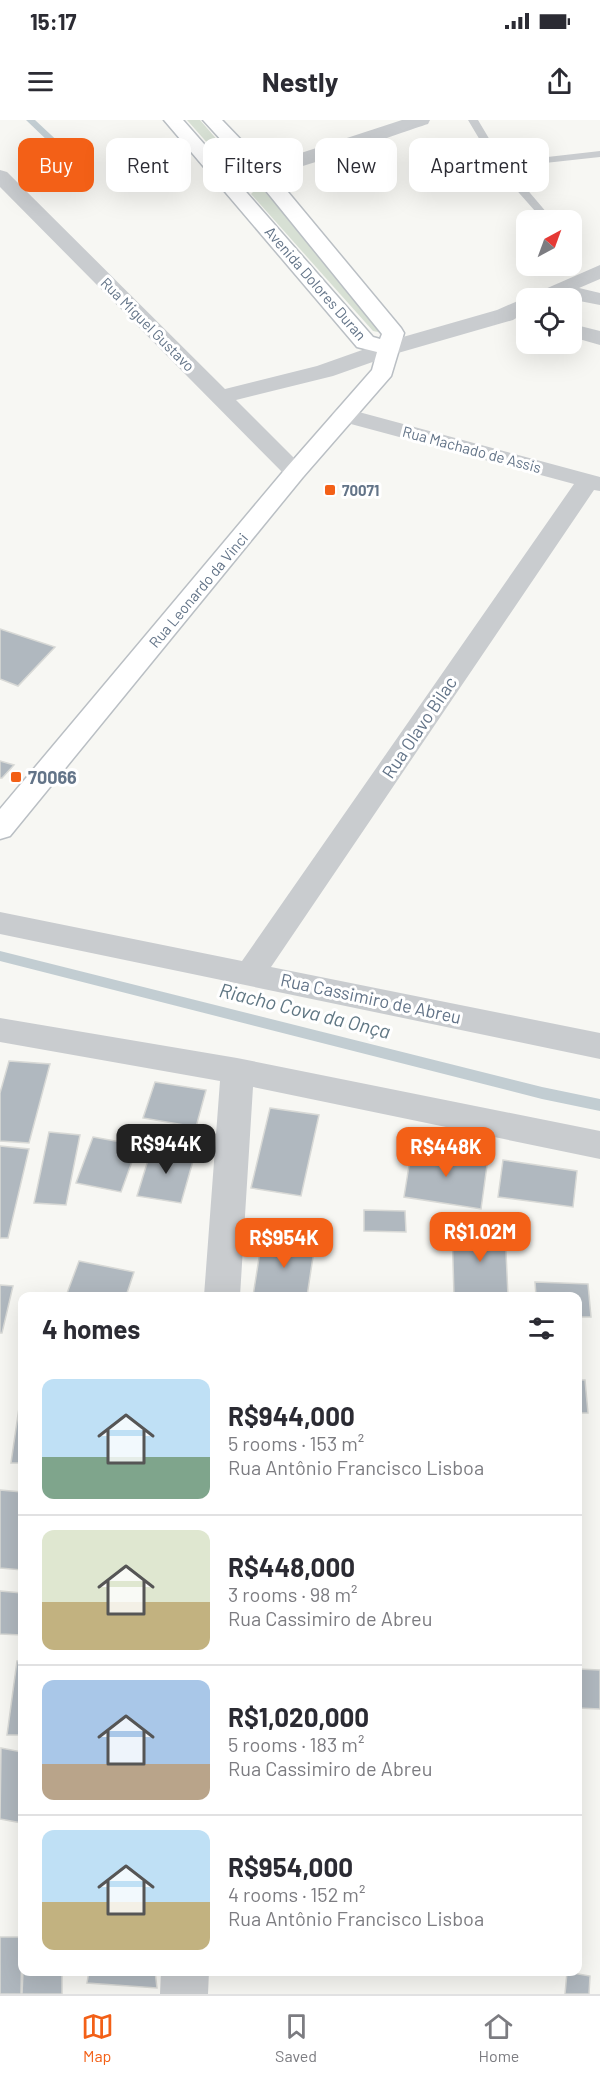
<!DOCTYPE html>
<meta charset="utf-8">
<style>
:root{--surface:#fff;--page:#f2f2f3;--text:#2b2b33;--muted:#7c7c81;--line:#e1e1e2;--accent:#f36017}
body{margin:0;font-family:Barlow,sans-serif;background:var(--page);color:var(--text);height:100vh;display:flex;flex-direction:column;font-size:22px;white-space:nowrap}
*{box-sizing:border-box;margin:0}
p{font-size:20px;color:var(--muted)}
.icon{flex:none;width:33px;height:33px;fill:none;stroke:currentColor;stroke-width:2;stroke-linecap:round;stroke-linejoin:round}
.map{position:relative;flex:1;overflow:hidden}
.side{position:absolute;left:18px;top:1172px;width:564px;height:684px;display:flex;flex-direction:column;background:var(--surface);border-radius:12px;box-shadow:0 6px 24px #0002}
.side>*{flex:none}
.guide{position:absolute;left:18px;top:18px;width:564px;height:54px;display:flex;gap:12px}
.needle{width:39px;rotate:41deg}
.fabs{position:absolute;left:516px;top:90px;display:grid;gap:12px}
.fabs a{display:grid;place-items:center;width:66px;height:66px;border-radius:12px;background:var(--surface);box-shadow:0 6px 24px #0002;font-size:30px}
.price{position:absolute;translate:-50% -51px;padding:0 14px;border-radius:12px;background:var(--accent);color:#fff;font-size:20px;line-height:39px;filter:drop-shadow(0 2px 3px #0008)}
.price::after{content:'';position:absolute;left:50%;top:36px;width:18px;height:14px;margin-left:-9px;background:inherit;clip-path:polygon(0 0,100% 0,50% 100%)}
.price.active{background:#222;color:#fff}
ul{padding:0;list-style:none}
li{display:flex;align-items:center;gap:18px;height:150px;padding:0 24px}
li+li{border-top:2px solid var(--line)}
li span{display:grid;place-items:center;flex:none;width:168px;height:120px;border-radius:12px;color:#555}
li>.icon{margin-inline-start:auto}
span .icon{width:72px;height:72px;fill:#fffc;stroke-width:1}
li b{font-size:26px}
h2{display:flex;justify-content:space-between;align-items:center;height:72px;padding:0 24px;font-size:26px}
.tag{padding:0 21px;border-radius:12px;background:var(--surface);box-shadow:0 6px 24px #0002;font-size:21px;line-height:54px}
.tag.active{background:var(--accent);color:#fff}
.status{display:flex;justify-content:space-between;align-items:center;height:42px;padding:0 30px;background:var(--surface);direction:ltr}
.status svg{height:16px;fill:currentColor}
header{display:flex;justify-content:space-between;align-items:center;height:78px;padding:0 24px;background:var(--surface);font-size:27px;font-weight:700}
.menu{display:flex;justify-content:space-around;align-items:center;height:84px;border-top:2px solid var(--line);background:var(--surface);font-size:16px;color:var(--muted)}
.menu a{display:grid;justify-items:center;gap:3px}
.menu .active{color:var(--accent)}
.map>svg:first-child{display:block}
.green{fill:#d7e0d4}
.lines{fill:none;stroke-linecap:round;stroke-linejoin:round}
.stream{fill:#c2cdd2;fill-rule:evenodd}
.building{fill:#b0b8bf;stroke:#d8d9d6;stroke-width:1.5}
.secondary-casing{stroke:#babfc4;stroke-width:3}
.lane{fill:#c9cccf;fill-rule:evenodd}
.street{fill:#c9cccf;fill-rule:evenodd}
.secondary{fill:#fff;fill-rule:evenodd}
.poi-dot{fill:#f36017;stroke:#fff;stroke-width:2}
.labels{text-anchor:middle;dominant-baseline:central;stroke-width:6;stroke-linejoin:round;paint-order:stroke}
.far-street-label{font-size:15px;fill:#637488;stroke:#fff}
.far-poi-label{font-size:15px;font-weight:bold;fill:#637488;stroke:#fff;text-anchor:start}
.street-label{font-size:18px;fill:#637488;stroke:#fff}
.poi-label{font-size:18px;font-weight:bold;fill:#637488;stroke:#fff;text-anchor:start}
.water-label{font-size:20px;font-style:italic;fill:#5f7683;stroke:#fff}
</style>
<div class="status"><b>15:17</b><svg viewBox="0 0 49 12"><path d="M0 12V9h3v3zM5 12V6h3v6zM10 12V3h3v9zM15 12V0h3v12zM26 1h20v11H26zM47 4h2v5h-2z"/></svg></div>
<header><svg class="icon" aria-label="menu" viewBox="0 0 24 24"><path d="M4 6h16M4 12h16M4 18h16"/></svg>Nestly<svg class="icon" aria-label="share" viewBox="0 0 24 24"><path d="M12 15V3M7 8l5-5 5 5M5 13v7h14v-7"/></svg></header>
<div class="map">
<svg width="600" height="1874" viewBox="0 0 600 1874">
<rect width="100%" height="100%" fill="#f7f7f3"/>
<g class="green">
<polygon points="187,0 200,0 244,51 233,52"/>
<polygon points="256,69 264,71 386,209 383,213 373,211 251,74"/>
</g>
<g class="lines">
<g class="stream">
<polygon points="26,0 35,0 81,43 81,47 75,47"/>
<polygon points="0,831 542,967 600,979 600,991 542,979 0,841"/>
</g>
</g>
<g class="building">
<polygon points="0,509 55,527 18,566 0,559"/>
<polygon points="0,641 14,645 2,658 0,658"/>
<polygon points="9,941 50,944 29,1023 0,1021 0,973"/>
<polygon points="155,962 206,970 196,1007 143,998"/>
<polygon points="270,988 319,995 301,1076 251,1068"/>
<polygon points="49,1012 80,1015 66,1085 34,1083"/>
<polygon points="93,1017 138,1025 121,1072 76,1063"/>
<polygon points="0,1026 29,1029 8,1118 0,1118"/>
<polygon points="152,1027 195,1034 181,1083 137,1076"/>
<polygon points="412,1027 488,1038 481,1089 404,1077"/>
<polygon points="503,1040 577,1051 573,1087 498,1077"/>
<polygon points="364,1090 405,1091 406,1112 364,1111"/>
<polygon points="452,1108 505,1110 508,1176 454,1176"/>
<polygon points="262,1119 315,1124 307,1176 253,1176"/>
<polygon points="79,1141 134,1152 126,1176 66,1176"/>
<polygon points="535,1162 588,1164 591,1197 578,1197 578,1176 536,1176"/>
<polygon points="0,1165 13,1166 2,1213 0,1213"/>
<polygon points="578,1260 585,1260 588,1293 578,1293"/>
<polygon points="20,1281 22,1281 22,1343 11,1343"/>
<polygon points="0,1370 22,1372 22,1450 0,1448"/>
<polygon points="0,1471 22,1473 22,1515 0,1514"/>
<polygon points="17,1541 22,1541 22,1615 7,1615"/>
<polygon points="578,1549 600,1550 600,1589 578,1588"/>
<polygon points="1,1628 22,1632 22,1703 0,1699"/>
<polygon points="0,1817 22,1817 21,1874 0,1874"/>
<polygon points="23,1851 62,1851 62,1874 22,1874"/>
<polygon points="89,1851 155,1851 157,1868 87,1863"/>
<polygon points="567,1852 590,1856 589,1874 565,1874"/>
</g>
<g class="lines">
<g class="secondary-casing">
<polygon id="secondary" points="164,0 183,0 373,217 380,219 382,214 254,56 203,0 222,0 268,48 401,208 404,213 391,256 303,357 10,716 0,719 0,689 287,347 372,250 377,232 357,227"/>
</g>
<polygon class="lane" points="468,0 478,0 503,42 600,31 600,37 508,47 553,100 543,100 496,47"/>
<g class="street">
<path d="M402,0H430L428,4C393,15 246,70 220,64L217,60L220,56L255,48Z"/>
<polygon points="0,50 7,52 225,269 317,246 382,223 497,190 600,145 600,159 579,168 600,173 600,185 559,177 526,178 526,192 513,200 398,233 333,256 236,280 303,347 307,352 303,357 295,359 287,357 0,67"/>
<polygon points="572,204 600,211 600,225 572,217"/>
<polygon points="344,288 600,357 600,371 594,370 271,847 600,913 600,939 0,814 0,792 242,841 574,364 336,300 332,295 336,290"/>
<polygon points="0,898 237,938 600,1011 600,1039 253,967 240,1176 204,1176 220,961 0,922"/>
<polygon points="161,1851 209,1851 208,1874 160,1874"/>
</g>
<use href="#secondary" class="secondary"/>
</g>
<g class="poi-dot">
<rect x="324" y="364" width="12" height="12" rx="3"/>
<rect x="10" y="651" width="12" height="12" rx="3"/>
</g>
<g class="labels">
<g class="far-street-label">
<text transform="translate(316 163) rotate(49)">Avenida Dolores Duran</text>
<text transform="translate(148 204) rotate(45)">Rua Miguel Gustavo</text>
<text transform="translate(472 329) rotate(15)">Rua Machado de Assis</text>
<text transform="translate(198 470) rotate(-50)">Rua Leonardo da Vinci</text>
</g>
<g class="far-poi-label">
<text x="342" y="370">70071</text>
</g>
<g class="street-label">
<text transform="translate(419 607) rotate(-56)">Rua Olavo Bilac</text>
<text transform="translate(371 878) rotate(12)">Rua Cassimiro de Abreu</text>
</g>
<g class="poi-label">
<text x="28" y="657">70066</text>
</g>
<g class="water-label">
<text transform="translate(305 890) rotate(14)">Riacho Cova da Onça</text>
</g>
</g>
</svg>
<div class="fabs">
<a><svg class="needle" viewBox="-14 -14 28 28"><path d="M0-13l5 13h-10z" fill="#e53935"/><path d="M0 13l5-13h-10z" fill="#7c7c81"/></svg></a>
<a><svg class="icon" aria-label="locate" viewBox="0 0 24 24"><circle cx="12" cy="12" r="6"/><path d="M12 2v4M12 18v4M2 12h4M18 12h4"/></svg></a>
</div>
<b class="price active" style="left:166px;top:1055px">R$944K</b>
<b class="price" style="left:446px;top:1058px">R$448K</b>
<b class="price" style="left:480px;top:1143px">R$1.02M</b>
<b class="price" style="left:284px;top:1149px">R$954K</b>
<div class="guide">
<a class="tag active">Buy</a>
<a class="tag">Rent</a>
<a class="tag">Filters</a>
<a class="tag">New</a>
<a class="tag">Apartment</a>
</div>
<section class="side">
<h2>4 homes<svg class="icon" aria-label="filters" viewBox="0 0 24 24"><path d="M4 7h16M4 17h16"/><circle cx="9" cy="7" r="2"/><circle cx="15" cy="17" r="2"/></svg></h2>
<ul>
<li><span style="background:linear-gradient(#bfe0f5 65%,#7fa58c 0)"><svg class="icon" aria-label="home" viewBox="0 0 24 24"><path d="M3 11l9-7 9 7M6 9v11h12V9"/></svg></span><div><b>R$944,000</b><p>5 rooms · 153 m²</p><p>Rua Antônio Francisco Lisboa</p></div></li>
<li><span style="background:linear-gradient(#dfe7d0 60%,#c2b280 0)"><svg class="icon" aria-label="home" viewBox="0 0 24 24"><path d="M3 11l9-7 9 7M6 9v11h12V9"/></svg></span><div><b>R$448,000</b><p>3 rooms · 98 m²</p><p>Rua Cassimiro de Abreu</p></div></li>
<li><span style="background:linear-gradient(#a9c7e8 70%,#b9a48a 0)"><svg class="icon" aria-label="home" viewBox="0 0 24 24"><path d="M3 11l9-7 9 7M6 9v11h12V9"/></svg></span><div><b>R$1,020,000</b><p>5 rooms · 183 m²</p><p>Rua Cassimiro de Abreu</p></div></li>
<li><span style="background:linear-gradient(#bfe0f5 60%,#c2b280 0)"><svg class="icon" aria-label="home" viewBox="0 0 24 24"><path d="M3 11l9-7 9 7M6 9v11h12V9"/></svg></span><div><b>R$954,000</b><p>4 rooms · 152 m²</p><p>Rua Antônio Francisco Lisboa</p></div></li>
</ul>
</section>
</div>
<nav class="menu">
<a class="active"><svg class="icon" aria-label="map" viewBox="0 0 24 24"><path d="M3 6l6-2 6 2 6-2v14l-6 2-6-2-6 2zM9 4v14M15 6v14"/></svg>Map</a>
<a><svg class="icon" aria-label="saved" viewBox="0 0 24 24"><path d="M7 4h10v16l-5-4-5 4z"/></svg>Saved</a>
<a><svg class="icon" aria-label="home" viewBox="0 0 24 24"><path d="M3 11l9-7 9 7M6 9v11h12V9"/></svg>Home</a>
</nav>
